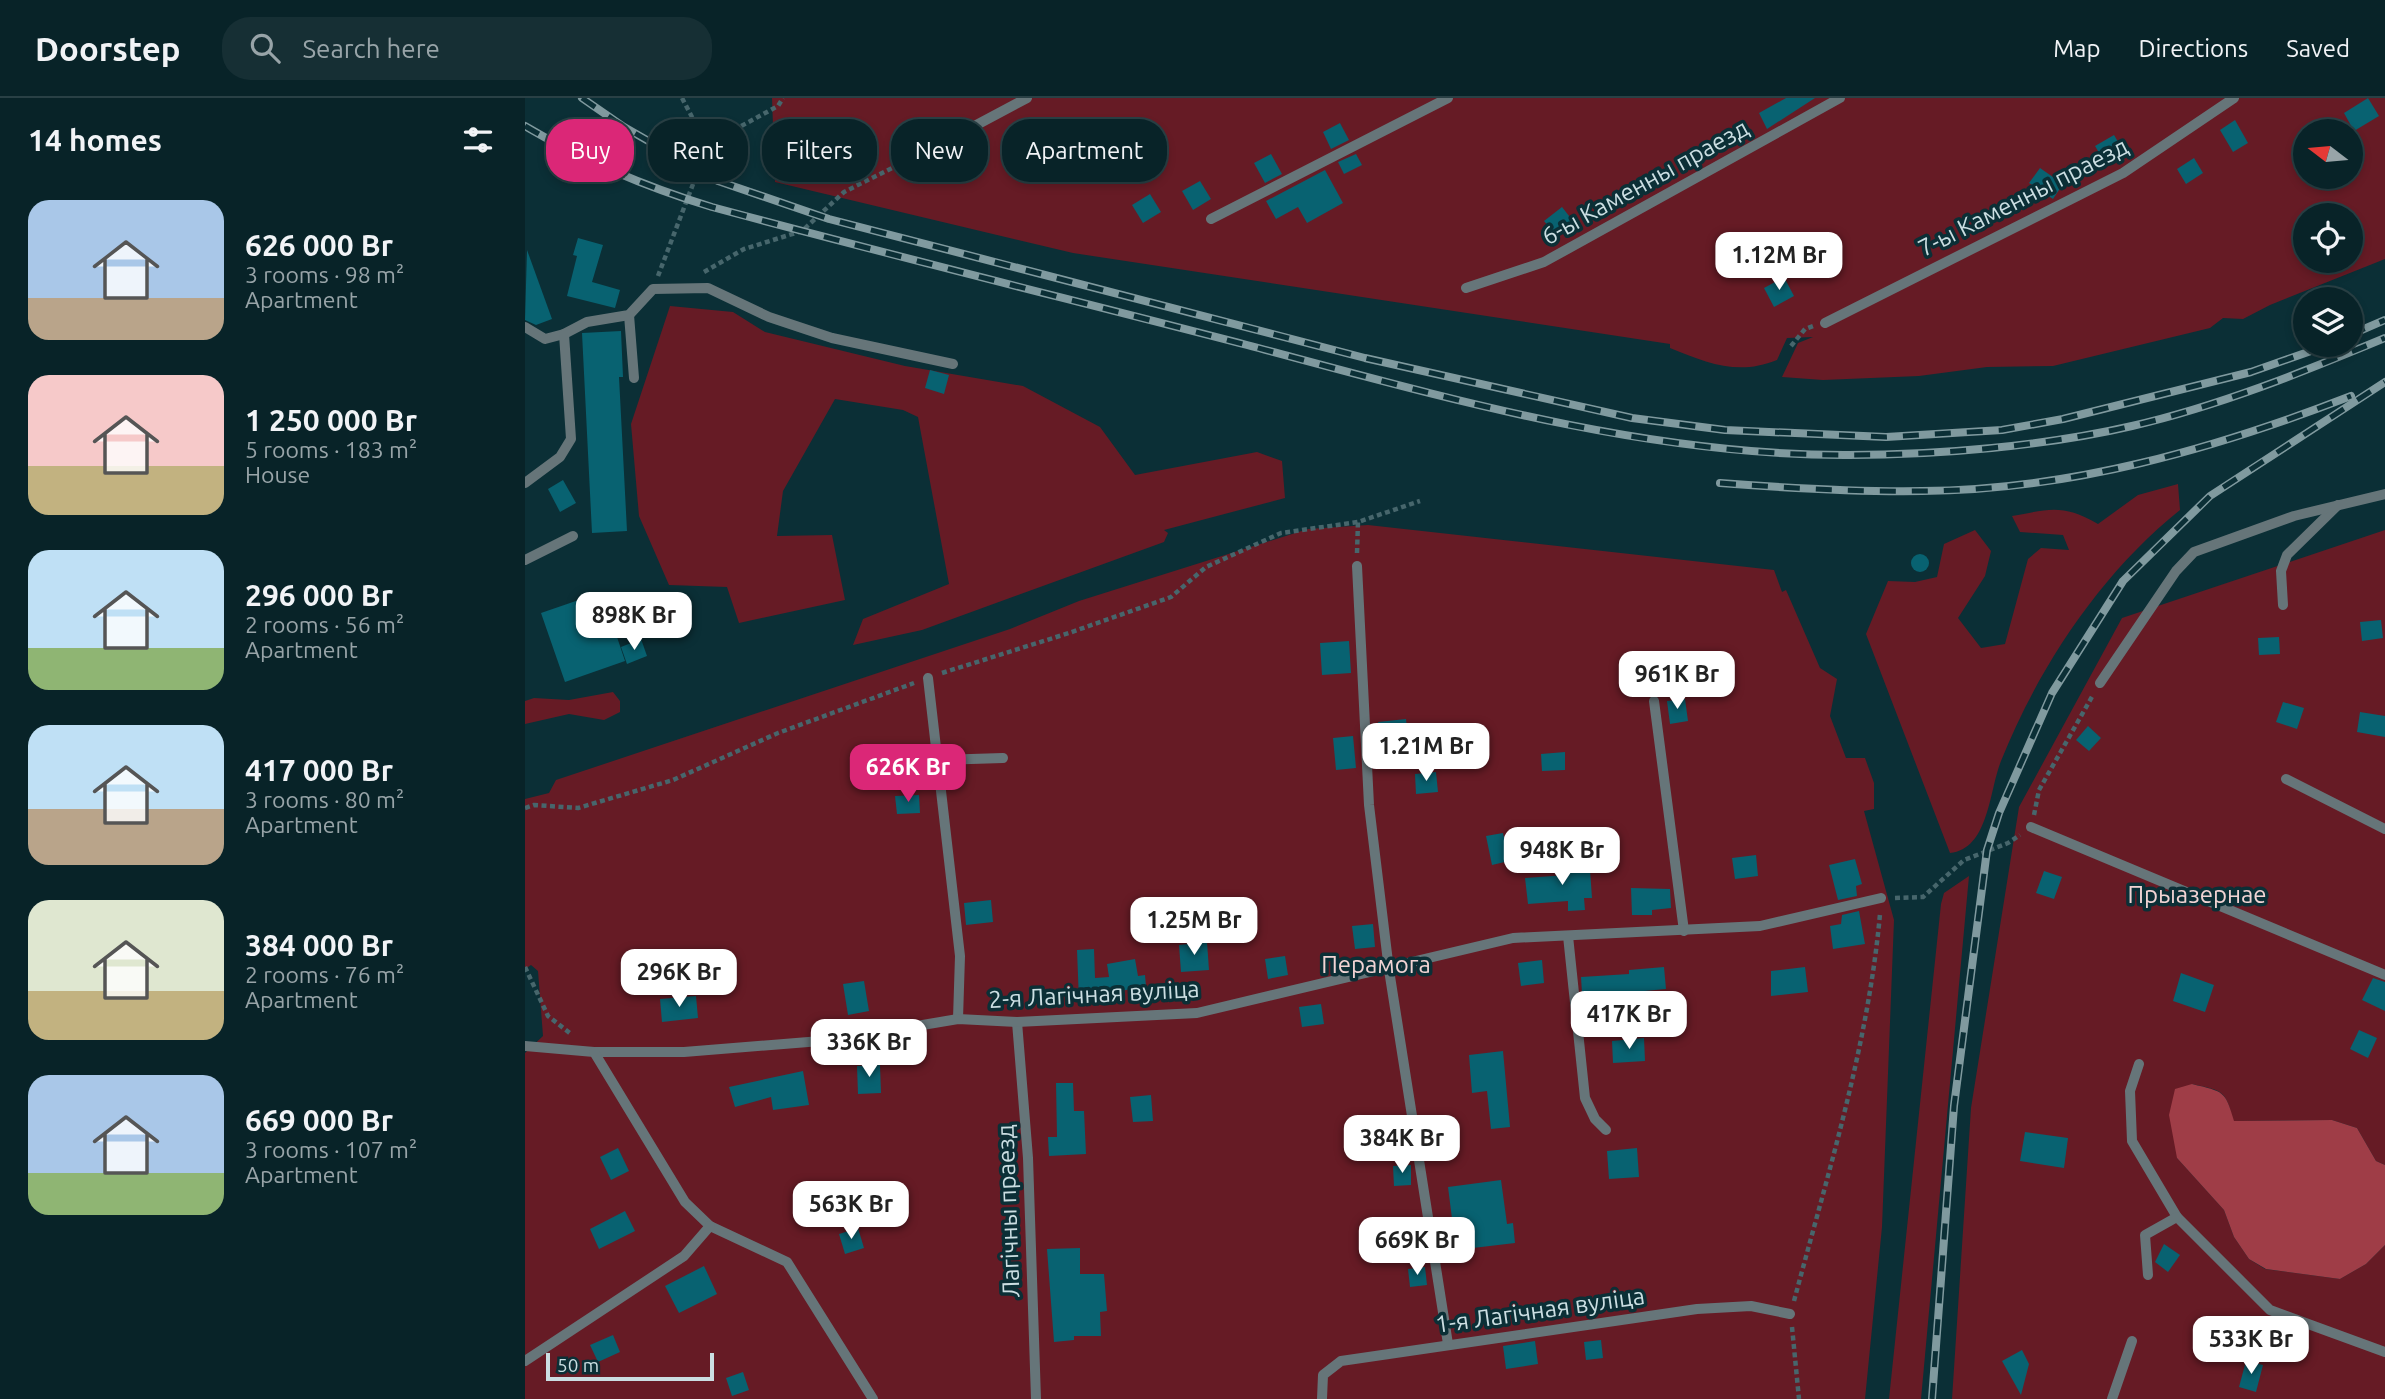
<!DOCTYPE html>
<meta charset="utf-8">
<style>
:root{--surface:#082328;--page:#162f34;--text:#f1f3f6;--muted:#98a4a8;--line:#294045;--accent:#db2777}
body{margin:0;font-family:Ubuntu,sans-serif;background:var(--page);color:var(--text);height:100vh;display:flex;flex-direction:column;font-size:26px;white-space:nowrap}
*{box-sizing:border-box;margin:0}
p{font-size:23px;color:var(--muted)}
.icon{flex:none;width:38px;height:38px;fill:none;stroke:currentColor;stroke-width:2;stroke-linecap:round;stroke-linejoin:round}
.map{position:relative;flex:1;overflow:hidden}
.sheet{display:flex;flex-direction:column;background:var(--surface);width:525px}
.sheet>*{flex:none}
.hud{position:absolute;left:21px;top:21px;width:665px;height:63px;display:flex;gap:14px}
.needle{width:46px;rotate:286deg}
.controls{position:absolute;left:1768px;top:21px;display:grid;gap:14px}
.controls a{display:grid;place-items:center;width:70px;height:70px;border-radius:50%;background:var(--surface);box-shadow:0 4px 10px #0003,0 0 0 2px var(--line);font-size:35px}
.scale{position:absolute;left:21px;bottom:18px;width:168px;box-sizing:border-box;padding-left:7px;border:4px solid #cbdee2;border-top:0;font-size:19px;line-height:24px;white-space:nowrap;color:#cbdee2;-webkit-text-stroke:5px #0b2f36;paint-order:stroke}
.price{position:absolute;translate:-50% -60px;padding:0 16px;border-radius:14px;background:#fff;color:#222;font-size:23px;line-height:46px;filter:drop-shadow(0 2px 4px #0008)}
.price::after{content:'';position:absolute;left:50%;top:42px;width:21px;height:16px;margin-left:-10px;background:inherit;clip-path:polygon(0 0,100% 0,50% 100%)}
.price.active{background:var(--accent);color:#fff}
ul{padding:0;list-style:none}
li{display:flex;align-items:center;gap:21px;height:175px;padding:0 28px}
li span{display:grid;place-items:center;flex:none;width:196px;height:140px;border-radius:21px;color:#555}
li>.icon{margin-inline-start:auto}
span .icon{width:84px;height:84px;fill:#fffc;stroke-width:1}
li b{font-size:30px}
h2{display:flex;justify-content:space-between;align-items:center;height:84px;padding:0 28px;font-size:30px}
.tag{padding:0 24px;border-radius:28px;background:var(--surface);box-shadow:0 4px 10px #0003,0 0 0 2px var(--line);font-size:24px;line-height:63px}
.tag.active{background:var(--accent);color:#fff}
header{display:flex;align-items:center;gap:42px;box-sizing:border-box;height:98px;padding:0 35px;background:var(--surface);border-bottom:2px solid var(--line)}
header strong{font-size:33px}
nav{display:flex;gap:38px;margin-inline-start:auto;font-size:24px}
.search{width:490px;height:63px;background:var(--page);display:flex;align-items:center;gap:18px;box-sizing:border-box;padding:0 24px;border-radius:28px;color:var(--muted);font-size:26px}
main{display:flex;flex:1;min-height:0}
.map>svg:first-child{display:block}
.green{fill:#661b25;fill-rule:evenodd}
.water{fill:#9f3d47}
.building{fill:#086271}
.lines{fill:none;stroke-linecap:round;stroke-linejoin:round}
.path{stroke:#47666c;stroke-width:4.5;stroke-dasharray:5 3.5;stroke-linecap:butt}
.lane{stroke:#667579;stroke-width:10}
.rail-casing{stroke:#809a9f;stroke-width:8}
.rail{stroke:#0b2f36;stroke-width:5;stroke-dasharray:16;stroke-linecap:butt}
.labels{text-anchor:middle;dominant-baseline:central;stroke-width:7;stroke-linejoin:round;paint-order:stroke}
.street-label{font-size:24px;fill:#cbdee2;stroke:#0b2f36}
.park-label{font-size:24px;fill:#f1d4d4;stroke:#0b2f36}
</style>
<header>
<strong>Doorstep</strong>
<div class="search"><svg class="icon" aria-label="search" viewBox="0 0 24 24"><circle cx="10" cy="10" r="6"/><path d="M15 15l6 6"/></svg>Search here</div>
<nav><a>Map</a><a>Directions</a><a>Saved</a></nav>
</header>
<main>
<section class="sheet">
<h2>14 homes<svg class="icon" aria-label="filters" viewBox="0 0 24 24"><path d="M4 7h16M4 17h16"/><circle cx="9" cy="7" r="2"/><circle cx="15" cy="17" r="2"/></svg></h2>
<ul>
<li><span style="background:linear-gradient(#a9c7e8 70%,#b9a48a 0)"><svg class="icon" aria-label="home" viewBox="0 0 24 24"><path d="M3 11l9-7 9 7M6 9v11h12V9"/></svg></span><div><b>626 000 Br</b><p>3 rooms · 98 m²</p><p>Apartment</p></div></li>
<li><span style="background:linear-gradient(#f6c9c9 65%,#c2b280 0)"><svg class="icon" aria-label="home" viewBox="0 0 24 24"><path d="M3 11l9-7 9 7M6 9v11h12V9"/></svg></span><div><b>1 250 000 Br</b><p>5 rooms · 183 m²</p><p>House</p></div></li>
<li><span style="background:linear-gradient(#bfe0f5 70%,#8fb573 0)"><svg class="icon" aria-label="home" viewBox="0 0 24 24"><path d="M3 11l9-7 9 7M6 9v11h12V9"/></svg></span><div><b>296 000 Br</b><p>2 rooms · 56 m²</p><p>Apartment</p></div></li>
<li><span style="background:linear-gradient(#bfe0f5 60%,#b9a48a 0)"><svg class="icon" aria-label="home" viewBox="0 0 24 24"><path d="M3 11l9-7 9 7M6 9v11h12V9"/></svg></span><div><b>417 000 Br</b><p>3 rooms · 80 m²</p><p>Apartment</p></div></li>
<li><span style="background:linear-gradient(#dfe7d0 65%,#c2b280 0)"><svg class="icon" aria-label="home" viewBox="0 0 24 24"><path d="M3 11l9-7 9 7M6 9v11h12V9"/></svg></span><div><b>384 000 Br</b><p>2 rooms · 76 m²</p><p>Apartment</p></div></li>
<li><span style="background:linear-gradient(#a9c7e8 70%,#8fb573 0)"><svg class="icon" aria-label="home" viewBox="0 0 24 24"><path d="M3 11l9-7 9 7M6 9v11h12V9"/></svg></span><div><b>669 000 Br</b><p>3 rooms · 107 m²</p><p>Apartment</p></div></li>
</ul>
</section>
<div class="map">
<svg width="1860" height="1301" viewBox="0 0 1860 1301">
<rect width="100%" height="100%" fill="#0b2f36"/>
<g class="green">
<path d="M247,0H1860V161L1745,207L1718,221L1698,220L1685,230L1528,268L1462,269L1394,278L1298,282L1257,279L1273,245L1288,239L1262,240L1252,262C1213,278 1182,265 1145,250V246L548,155L250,84ZM1780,33H1825V79H1780ZM1780,117H1825V163H1780Z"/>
<polygon points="145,208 208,214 240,234 380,268 498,288 575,329 610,377 732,354 757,363 760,400 639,432 643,435 639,444 397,532 328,547 338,521 424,486 393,319 378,312 310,301 258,393 252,438 307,437 320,502 214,525 202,489 144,487 114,418 106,326"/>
<path d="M1653,386L1655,412C1576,475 1513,570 1476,663C1464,693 1464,751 1425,755L1341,536L1363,483L1390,484L1412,479L1419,446L1450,432L1466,453L1460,478L1433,520L1456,550L1480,546L1503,461L1516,450L1544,452L1538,437L1495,434L1487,418C1525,411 1538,406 1573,426L1613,397Z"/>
<polygon points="843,427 1249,472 1257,494 1261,492 1295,570 1312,581 1305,618 1321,660 1340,660 1349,685 1349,711 1339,713 1369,822 1357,1129 1340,1301 0,1301 0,955 18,938 13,873 6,867 0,871 0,701 24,695 31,682 485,531 554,503 783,431"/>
<path d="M1860,432V1067L1851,1063L1832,1030L1807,1022L1708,1023C1701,991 1697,993 1667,986L1652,1060L1699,1112L1709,1139L1724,1161L1740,1171L1815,1181L1841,1166L1860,1147V1301H1427L1446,1010L1494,709L1597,520Z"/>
<polygon points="88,594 95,603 95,614 79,622 44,616 0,626 0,603 9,600 44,602"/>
<polygon points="1444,778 1396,1301 1364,1301 1416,806 1419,795"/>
</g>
<path class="water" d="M1667,986C1699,994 1700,992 1709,1023L1807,1022L1832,1030L1851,1063L1860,1067V1147L1841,1166L1815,1181L1741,1171L1724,1161L1709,1139L1699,1112L1652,1060L1644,1017L1650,991Z"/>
<g class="building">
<polygon points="1261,0 1290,0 1242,31 1234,15"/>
<polygon points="1843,0 1854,18 1829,33 1819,15"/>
<polygon points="1710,22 1723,45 1708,54 1695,32"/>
<polygon points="815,25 824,42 806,51 798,34"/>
<polygon points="1589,37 1598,52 1579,63 1570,48"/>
<polygon points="746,56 757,76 740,85 729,65"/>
<polygon points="831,56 837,67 819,76 813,64"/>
<polygon points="1669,60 1678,75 1661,86 1652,71"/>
<polygon points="1515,70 1538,86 1528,101 1504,85"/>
<polygon points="800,72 818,105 782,125 773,109 751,121 741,103"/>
<polygon points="675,83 686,101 668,112 657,93"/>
<polygon points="625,96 636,114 618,125 607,107"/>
<polygon points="1037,109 1048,123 1030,136 1019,123"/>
<polygon points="53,140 78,147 67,184 95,192 90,210 42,198 52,158 48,157"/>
<polygon points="2,152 27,221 11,227 0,222"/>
<polygon points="1259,179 1269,198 1249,209 1239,190"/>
<polygon points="96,233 98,279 94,279 102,433 67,435 57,235"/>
<polygon points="405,272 424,277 419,296 400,290"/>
<polygon points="38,382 51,405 35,414 23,391"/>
<circle cx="1395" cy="465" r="9"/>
<polygon points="77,494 100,563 40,584 16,515"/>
<polygon points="1856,522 1858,540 1837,543 1835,524"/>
<polygon points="1754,539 1755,556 1734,557 1733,540"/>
<polygon points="116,541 122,558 102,566 96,549"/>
<polygon points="824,543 826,575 797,577 795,545"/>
<polygon points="1160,601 1163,623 1145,626 1142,603"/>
<polygon points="1758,604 1779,610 1772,631 1751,624"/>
<polygon points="1835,614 1860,618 1860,639 1832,634"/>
<polygon points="881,621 883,640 856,643 853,624"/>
<polygon points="1563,628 1576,640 1564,653 1551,642"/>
<polygon points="828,638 831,670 811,672 808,640"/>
<polygon points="1040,654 1040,672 1017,673 1016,656"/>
<polygon points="911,674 913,694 891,696 890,676"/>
<polygon points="394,697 395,715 372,716 370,698"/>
<polygon points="978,735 984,763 967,767 961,738"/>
<polygon points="1231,757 1233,778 1210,781 1207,760"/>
<polygon points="1056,760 1057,771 1065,771 1067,800 1059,800 1060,812 1043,813 1043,803 1003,806 1000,780 1041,777 1041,761"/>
<polygon points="1330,761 1337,786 1331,788 1332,798 1313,802 1304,767"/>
<polygon points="1519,773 1537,779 1529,801 1511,795"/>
<polygon points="1106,790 1145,791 1146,810 1127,812 1127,817 1107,817"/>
<polygon points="466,802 468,824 441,827 439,805"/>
<polygon points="1334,813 1340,846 1308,851 1305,828 1316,826 1317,817"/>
<polygon points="848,826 850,849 830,851 827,828"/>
<polygon points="682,844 684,872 656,874 654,847"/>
<polygon points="569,851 570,880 584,879 582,866 610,861 613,878 620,877 621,888 571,898 571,903 554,903 552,852"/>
<polygon points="760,858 763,877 743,881 740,861"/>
<polygon points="1017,862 1019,885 996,888 993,865"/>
<polygon points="1139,869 1141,891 1076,897 1077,910 1058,912 1056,879 1104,876 1104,872"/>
<polygon points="1280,869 1283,894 1246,898 1246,873"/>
<polygon points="1656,875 1689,887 1680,914 1648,903"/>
<polygon points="1848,880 1860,884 1860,913 1837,902"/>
<polygon points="339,883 344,913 323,917 318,886"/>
<polygon points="171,898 173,920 137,924 135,901"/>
<polygon points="796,906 799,926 777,929 774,909"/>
<polygon points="1834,932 1852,940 1843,960 1825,951"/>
<polygon points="1119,940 1120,963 1088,965 1087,943"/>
<polygon points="978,953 985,1029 966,1031 962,993 947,995 944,957"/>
<polygon points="355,967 356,995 333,996 332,968"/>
<polygon points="278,973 284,1007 248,1012 246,999 210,1009 204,989"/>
<polygon points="531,985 548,985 549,1013 559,1013 561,1056 524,1058 523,1039 532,1039"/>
<polygon points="626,997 628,1023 608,1024 605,999"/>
<polygon points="1500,1034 1543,1040 1539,1070 1495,1063"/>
<polygon points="93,1050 104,1073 86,1082 75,1059"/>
<polygon points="1112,1050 1114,1079 1084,1081 1082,1053"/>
<polygon points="886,1067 886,1087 869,1088 868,1068"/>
<polygon points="976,1082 982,1126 988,1125 990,1145 931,1152 923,1089"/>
<polygon points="100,1113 110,1133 74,1151 65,1131"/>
<polygon points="333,1130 339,1150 320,1156 314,1136"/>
<polygon points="1639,1146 1655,1157 1643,1174 1630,1164"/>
<polygon points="555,1150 555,1176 579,1176 582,1213 575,1214 576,1238 549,1238 549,1242 529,1244 522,1151"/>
<polygon points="179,1168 192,1196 154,1215 140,1188"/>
<polygon points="900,1169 902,1187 885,1189 883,1171"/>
<polygon points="88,1237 95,1254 73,1264 65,1247"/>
<polygon points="1076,1242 1078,1260 1061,1262 1059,1244"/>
<polygon points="1010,1243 1013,1266 981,1271 978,1248"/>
<polygon points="1497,1252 1504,1266 1496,1297 1477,1263"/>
<polygon points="1721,1263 1738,1267 1731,1294 1714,1289"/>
<polygon points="218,1274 224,1292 207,1298 201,1280"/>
</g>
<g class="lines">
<g class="path">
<polyline points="157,0 177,38 196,39 253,8 258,0"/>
<polyline points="179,174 219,151 277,133 319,94 383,62"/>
<polyline points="133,178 173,73 196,39"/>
<polyline points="1266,248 1280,231 1288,228"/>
<polyline points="832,455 833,424 895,403"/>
<polyline points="417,575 544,535 646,499 681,469 756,435 833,424"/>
<polyline points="0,710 9,707 53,710 148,682 253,635 389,585"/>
<polyline points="1509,717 1514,692 1568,597"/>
<polyline points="1370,800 1398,799 1439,762 1483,745 1495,737"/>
<polyline points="0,869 23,918 46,936"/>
<path d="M1269,1203C1303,1075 1343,948 1355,816"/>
<polyline points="1267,1229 1274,1301"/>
</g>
<g class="lane">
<polyline points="397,56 502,0"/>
<polyline points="686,121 923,0"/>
<polyline points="941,190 1019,164 1315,0"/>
<polyline points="104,217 109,280"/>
<polyline points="1300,225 1598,75 1709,0"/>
<polyline points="0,229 20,241 39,236"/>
<polyline points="0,385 35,359 46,341 39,236 62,224 104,217 128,191 183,190 244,219 307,240 428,266"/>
<polyline points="0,462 48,438"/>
<polyline points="832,468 844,707 864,872 923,1246"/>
<polyline points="1758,507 1756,473 1762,457 1813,407"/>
<polyline points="403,580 435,858 433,921"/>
<polyline points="1575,585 1651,473 1669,454 1769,418 1860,396"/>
<polyline points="1129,603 1159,833"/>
<polyline points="414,662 478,660"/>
<polyline points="1761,681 1860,731"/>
<polyline points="1506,729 1860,877"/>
<polyline points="1043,838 1060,1000 1070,1021 1081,1032"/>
<polyline points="492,924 503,1060 511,1301"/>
<polyline points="0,948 69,954 159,954 308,942 433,921 492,924 672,915 988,840 1235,828 1356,800"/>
<polyline points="69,954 160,1104 185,1128 262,1164 348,1301"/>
<polyline points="1614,966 1605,993 1607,1043 1652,1119 1745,1212 1860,1254"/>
<polyline points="1623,1177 1620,1137 1652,1119"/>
<polyline points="0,1263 159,1158 185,1128"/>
<polyline points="797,1301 798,1277 816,1263 1172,1211 1226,1208 1265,1216"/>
<polyline points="1587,1301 1607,1243"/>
</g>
<g class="rail-casing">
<g id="rail">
<polyline points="57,0 99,29 193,83 304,121 840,260 1107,320 1200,332 1361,339 1477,332 1538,321 1726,274 1803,247"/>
<path d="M0,28C59,63 121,89 187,109C365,157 544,201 722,247C918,299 1120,358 1324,357C1413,357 1521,348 1607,328C1694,308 1778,274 1860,240"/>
<polyline points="1825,237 1860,222"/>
<path d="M1195,385C1262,390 1330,394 1397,393C1546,392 1689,351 1826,298"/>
<polyline points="1407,1301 1429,1008 1462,752 1474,715 1527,595 1598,483 1685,398 1860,284"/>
</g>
</g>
<use href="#rail" class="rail"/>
</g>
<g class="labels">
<g class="street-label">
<text transform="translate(1120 84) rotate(-29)">6-ы Каменны праезд</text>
<text transform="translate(1498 99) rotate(-27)">7-ы Каменны праезд</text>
<text transform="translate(569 896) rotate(-3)">2-я Лагічная вуліца</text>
<text transform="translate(483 1113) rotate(-92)">Лагічны праезд</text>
<text transform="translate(1015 1212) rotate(-8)">1-я Лагічная вуліца</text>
</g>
<g class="park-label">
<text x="1672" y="796">Прыазернае</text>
<text x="851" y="866">Перамога</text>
</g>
</g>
</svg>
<div class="controls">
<a><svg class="needle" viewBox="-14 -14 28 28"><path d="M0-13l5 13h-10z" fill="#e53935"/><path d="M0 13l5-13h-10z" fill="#98a4a8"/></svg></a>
<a><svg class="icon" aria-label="locate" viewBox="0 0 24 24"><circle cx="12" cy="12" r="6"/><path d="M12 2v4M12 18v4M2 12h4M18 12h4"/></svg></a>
<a><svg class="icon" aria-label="layers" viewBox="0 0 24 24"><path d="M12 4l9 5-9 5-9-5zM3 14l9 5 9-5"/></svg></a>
</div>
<div class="scale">50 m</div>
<b class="price" style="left:1254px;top:194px">1.12M Br</b>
<b class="price" style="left:109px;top:554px">898K Br</b>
<b class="price" style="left:1152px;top:613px">961K Br</b>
<b class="price" style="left:901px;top:685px">1.21M Br</b>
<b class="price active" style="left:383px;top:706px">626K Br</b>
<b class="price" style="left:1037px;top:789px">948K Br</b>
<b class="price" style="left:669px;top:859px">1.25M Br</b>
<b class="price" style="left:154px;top:911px">296K Br</b>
<b class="price" style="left:1104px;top:953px">417K Br</b>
<b class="price" style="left:344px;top:981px">336K Br</b>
<b class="price" style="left:877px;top:1077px">384K Br</b>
<b class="price" style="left:326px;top:1143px">563K Br</b>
<b class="price" style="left:892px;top:1179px">669K Br</b>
<b class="price" style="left:1726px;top:1278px">533K Br</b>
<div class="hud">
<a class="tag active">Buy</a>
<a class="tag">Rent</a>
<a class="tag">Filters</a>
<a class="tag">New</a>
<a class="tag">Apartment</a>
</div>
</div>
</main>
